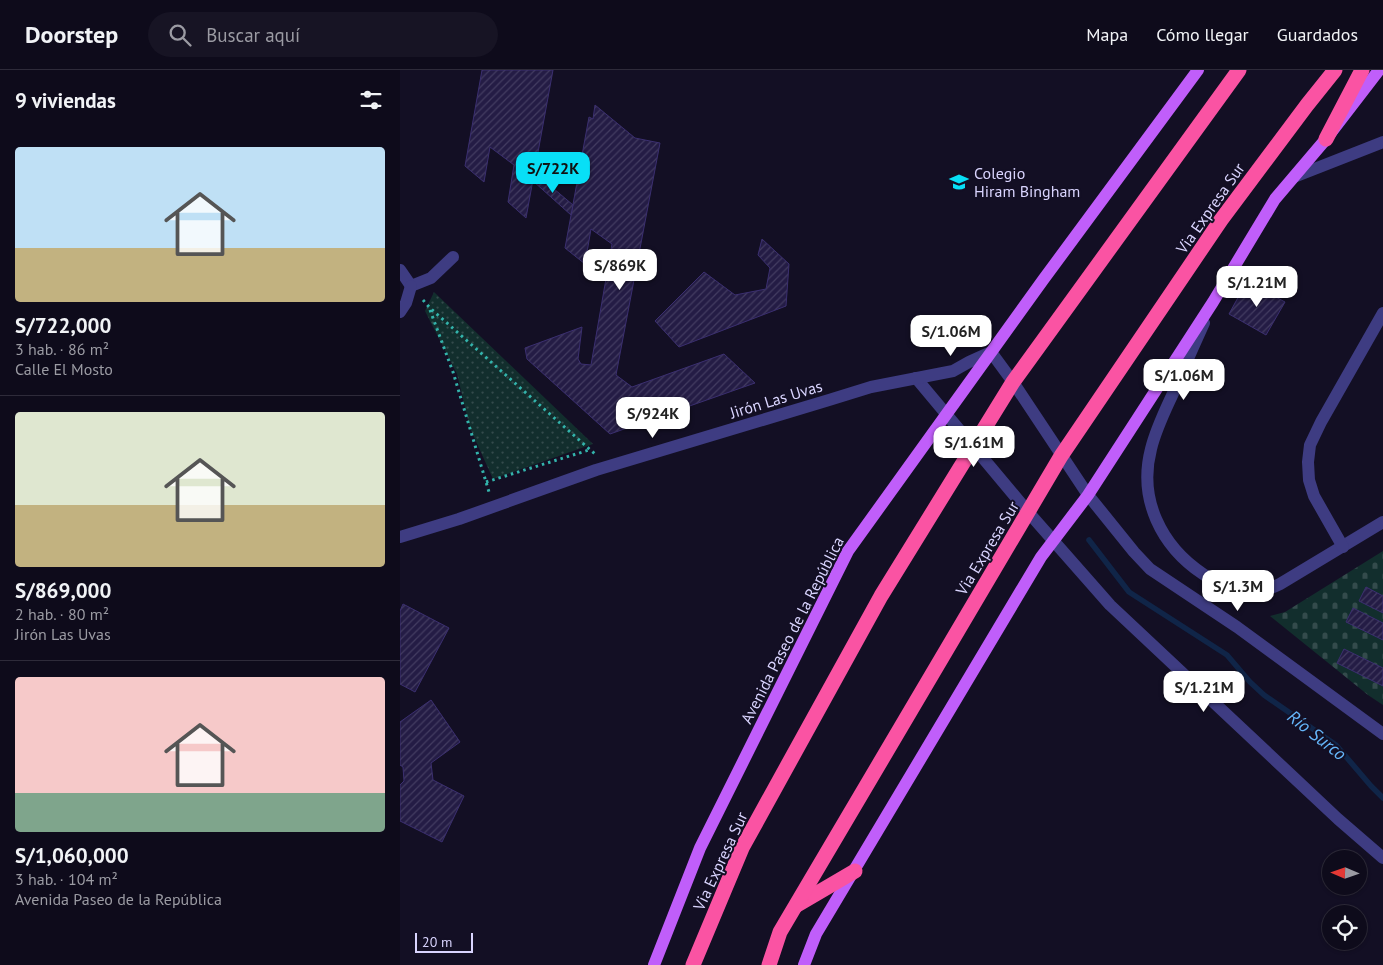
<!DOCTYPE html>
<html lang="es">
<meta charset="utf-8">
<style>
:root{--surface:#0e0b1b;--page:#171424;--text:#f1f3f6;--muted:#9b9ba3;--line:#2e2b3a;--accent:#08dff6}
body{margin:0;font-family:"PT Sans",sans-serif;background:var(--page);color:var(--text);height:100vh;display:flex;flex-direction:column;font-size:19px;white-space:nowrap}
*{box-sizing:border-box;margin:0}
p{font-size:16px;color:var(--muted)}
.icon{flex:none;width:28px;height:28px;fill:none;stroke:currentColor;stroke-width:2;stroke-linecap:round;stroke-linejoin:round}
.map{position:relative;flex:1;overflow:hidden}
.panel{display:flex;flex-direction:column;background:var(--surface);width:400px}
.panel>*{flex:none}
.needle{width:32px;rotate:272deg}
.controls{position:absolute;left:922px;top:780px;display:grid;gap:10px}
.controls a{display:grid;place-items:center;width:45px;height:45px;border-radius:50%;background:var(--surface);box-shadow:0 1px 4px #0004,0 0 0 1px var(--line);font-size:25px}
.scale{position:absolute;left:15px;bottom:12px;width:58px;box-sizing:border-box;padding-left:5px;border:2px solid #d9d4fe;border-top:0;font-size:14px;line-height:18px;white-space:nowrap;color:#d9d4fe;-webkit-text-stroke:4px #130f24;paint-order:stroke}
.price{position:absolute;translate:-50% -42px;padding:0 11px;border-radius:10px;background:#fff;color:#222;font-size:16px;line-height:32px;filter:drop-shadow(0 1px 2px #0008)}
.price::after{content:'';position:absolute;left:50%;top:30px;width:15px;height:11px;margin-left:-8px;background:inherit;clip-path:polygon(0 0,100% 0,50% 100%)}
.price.selected{background:var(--accent);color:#111}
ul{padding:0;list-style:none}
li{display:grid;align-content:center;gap:10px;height:265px;padding:0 15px}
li+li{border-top:1px solid var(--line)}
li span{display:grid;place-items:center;height:155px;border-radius:5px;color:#555}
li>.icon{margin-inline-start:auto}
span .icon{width:90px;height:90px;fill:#fffc;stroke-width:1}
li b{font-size:21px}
h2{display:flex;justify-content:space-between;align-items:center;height:60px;padding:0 15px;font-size:21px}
header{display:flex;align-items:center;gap:30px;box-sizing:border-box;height:70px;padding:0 25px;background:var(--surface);border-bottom:1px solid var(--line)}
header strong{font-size:24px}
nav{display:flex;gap:28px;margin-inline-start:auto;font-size:18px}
.search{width:350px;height:45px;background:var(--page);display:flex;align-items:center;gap:12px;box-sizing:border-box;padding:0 18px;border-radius:28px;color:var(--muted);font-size:19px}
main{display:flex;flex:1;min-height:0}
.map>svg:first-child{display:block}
.grass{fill:url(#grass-dots)}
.cemetery{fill:url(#cemetery-stones)}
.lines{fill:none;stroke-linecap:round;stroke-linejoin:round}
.stream{stroke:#102548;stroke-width:5.5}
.building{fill:url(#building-hatch);stroke:#3b2f70}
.path{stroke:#33b3ab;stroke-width:3;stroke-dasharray:2.5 4;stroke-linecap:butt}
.street{stroke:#3e3c82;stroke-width:12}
.primary{stroke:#c05efa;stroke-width:12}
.highway{stroke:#fa53a3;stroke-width:15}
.labels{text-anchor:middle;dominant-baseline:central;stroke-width:4;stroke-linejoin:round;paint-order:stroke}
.poi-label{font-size:16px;fill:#d9d4fe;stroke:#130f24;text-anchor:start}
.street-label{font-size:16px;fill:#d9d4fe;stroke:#130f24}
.water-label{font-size:18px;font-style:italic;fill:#65b6fa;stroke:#130f24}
</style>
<header>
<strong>Doorstep</strong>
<div class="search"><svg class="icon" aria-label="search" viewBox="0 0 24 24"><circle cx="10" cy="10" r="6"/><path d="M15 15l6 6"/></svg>Buscar aquí</div>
<nav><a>Mapa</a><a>Cómo llegar</a><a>Guardados</a></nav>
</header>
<main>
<section class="panel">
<h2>9 viviendas<svg class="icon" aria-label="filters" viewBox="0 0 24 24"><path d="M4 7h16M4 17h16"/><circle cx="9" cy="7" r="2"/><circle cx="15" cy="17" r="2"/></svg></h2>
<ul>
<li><span style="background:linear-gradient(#bfe0f5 65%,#c2b280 0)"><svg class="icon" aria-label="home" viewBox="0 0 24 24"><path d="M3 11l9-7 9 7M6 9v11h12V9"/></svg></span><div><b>S/722,000</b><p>3 hab. · 86 m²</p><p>Calle El Mosto</p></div></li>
<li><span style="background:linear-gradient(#dfe7d0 60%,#c2b280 0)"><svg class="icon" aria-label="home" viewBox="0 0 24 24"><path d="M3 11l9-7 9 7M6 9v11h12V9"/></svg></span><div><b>S/869,000</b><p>2 hab. · 80 m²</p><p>Jirón Las Uvas</p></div></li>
<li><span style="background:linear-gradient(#f6c9c9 75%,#7fa58c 0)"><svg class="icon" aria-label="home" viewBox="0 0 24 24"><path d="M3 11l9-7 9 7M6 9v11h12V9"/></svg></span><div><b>S/1,060,000</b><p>3 hab. · 104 m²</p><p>Avenida Paseo de la República</p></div></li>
</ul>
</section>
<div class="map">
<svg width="983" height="895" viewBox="0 0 983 895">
<defs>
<pattern id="grass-dots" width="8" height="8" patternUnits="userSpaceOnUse" patternTransform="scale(1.25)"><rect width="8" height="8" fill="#122e2d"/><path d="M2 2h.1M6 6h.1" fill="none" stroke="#344b4c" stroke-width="1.8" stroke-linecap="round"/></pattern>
<pattern id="cemetery-stones" width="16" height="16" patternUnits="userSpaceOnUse" patternTransform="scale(1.25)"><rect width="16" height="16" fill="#122e2d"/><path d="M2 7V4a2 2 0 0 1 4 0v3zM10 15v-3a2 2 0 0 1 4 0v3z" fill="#344b4c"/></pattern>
<pattern id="building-hatch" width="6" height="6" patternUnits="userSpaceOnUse" patternTransform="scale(1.25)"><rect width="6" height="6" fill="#241c45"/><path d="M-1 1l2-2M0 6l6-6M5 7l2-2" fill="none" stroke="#433c61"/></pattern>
</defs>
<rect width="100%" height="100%" fill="#130f24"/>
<polygon class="grass" points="34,222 193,374 93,409 70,358 57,304 25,241"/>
<polygon class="cemetery" points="983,481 983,635 968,625 870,546 885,542"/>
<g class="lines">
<polyline class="stream" points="689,470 729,522 827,585 850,612 864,625 936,675 971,716 983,728"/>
</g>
<g class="building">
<polygon points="82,0 153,0 126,148 108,132 114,95 90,77 84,112 65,96"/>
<polygon points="195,35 235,68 260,73 216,305 232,317 324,284 355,313 210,364 127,289 125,278 182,257 178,289 181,294 191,295 212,174 191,159 185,194 165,178 189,47 193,49"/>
<polygon points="134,102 173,135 171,145 133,111"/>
<polygon points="362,169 389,194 386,236 279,277 255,251 304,202 335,225 366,219 370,198 358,185"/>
<polygon points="847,211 885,232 866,265 829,244"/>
<polygon points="966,517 983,526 983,543 959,531"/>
<polygon points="3,534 49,558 15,622 0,614 0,541"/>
<polygon points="953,538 983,553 983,570 946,552"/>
<polygon points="944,579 983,598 983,616 937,593"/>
<polygon points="31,630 60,672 31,693 33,710 64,726 42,772 0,751 0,715 4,711 3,697 0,695 0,652"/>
</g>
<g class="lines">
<g class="path">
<polyline points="23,230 30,238 195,384"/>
<polyline points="30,240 53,302 89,422"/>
<polyline points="86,412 189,380"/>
</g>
<g class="street">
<polyline points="894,107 983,72"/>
<polyline points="0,200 11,216"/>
<polyline points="11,216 31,208 53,187"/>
<polyline points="0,242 6,233 11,216"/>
<path d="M804,253C794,275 784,297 775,319C766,339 756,358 751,379C738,429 761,476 803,504C832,523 847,530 880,514L983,452"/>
<polyline points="516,308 629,443 710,535 938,749 983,788"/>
<polyline points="0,467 59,449 196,400 429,330 471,317 553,301 569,292 591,282 613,312 688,425 734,482 750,499 837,557 983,664"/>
<polyline points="943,477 914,426 909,410 908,392 910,375 921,352 983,243"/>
</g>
<g class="primary">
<polyline points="254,895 300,778 448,481 643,210 798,0"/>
<polyline points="404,895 416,864 641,487 688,425 813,232 875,129 926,69 979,0"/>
</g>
<g class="highway">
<polyline points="926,69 962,0"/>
<polyline points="397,835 455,801"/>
<polyline points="293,895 342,778 481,526 613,312 839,0"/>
<polyline points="369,895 380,862 661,386 821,150 907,35 935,0"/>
</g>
</g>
<defs>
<g id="school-bare" transform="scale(1.5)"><path d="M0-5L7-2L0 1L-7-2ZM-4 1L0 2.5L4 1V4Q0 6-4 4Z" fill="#08dff6" stroke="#130f24" stroke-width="2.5" paint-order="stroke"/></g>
</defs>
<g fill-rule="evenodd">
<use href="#school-bare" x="559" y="112"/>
</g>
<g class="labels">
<g class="poi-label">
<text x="574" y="103">Colegio<tspan x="574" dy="18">Hiram Bingham</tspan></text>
</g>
<g class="street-label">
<text transform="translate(810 138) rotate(-55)">Via Expresa Sur</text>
<text transform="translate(376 329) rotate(-17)">Jirón Las Uvas</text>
<text transform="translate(587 478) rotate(-59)">Via Expresa Sur</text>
<text transform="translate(392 560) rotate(-63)">Avenida Paseo de la República</text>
<text transform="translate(320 791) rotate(-65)">Via Expresa Sur</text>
</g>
<g class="water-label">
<text transform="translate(917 665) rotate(38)">Río Surco</text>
</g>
</g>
</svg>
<div class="controls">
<a><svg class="needle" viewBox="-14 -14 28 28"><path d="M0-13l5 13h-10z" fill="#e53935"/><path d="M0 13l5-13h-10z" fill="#9b9ba3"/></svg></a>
<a><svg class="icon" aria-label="locate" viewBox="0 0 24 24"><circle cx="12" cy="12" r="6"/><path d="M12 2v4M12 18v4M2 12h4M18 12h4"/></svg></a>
</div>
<div class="scale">20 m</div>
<b class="price selected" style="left:153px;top:124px">S/722K</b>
<b class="price" style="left:220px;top:221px">S/869K</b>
<b class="price" style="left:857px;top:238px">S/1.21M</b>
<b class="price" style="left:551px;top:287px">S/1.06M</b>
<b class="price" style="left:784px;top:331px">S/1.06M</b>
<b class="price" style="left:253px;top:369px">S/924K</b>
<b class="price" style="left:574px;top:398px">S/1.61M</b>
<b class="price" style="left:838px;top:542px">S/1.3M</b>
<b class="price" style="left:804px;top:643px">S/1.21M</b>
</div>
</main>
